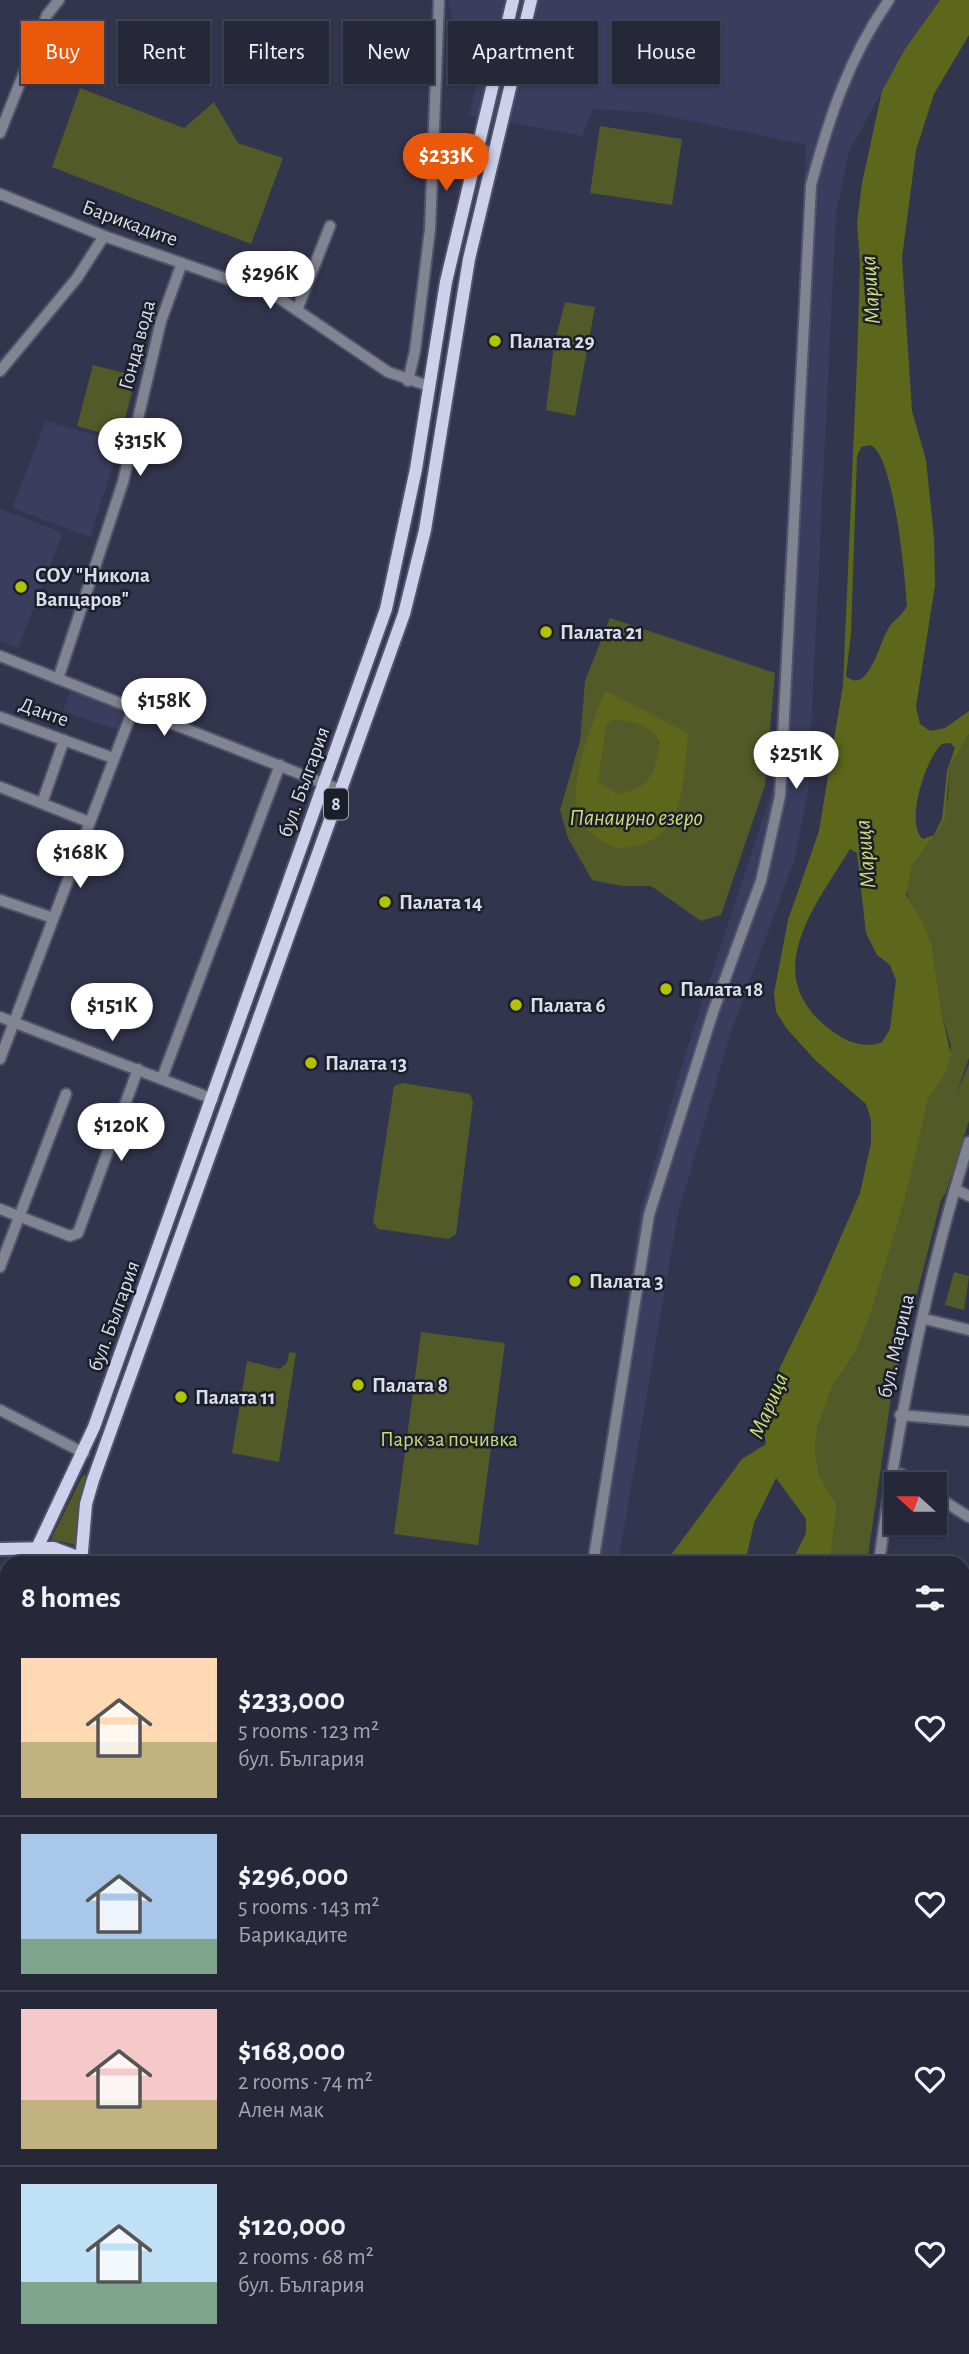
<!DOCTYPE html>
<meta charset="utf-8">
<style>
:root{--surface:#26283a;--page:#2e3042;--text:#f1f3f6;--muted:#a4a6af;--line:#424454;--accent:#ea580c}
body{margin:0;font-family:"Alegreya Sans",sans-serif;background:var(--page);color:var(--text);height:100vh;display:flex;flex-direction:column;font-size:26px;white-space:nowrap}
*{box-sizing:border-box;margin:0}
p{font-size:23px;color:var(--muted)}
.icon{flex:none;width:38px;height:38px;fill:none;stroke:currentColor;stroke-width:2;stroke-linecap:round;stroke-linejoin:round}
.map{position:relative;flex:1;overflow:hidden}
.details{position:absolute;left:0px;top:1556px;width:970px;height:800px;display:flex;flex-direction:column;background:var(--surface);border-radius:21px 21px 0 0;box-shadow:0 2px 5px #0004,0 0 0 2px var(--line)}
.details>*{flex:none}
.banner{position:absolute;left:21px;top:21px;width:928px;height:63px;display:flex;gap:14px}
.needle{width:46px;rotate:291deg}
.fabs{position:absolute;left:884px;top:1472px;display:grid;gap:14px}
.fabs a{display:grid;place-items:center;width:63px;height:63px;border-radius:0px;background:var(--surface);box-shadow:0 2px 5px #0004,0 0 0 2px var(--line);font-size:35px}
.price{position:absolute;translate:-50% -60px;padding:0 16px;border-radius:24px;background:#fff;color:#222;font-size:23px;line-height:46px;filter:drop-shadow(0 2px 4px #0008)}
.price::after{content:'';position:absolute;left:50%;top:42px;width:21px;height:16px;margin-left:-10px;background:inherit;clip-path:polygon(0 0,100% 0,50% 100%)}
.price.selected{background:var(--accent);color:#fff}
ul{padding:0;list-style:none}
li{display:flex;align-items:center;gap:21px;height:175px;padding:0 21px}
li+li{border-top:2px solid var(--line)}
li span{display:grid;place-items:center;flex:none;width:196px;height:140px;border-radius:0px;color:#555}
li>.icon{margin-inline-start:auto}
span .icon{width:84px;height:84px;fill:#fffc;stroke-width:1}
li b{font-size:30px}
h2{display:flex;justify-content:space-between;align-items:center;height:84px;padding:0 21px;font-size:30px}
.pill{padding:0 24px;border-radius:0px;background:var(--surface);box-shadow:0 2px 5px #0004,0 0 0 2px var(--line);font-size:24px;line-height:63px}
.pill.selected{background:var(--accent);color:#fff}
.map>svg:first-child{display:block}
.built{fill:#3a3d5d}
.green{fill:#525a27}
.water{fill:#5c671b;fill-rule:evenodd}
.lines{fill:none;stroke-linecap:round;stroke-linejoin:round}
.minor-casing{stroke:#50536b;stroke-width:14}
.major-casing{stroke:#50536b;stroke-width:16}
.minor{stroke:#828491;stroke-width:10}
.major{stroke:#cdd1eb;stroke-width:12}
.poi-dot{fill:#b0c500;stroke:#1c1e29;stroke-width:2.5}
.labels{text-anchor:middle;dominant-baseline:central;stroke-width:5;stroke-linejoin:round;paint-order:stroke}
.shield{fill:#1c1e29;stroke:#a2a4b2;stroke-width:2}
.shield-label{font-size:19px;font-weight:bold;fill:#dbdded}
.street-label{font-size:21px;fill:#dbdded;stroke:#1c1e29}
.poi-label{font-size:21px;font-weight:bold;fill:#dbdded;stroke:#1c1e29;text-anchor:start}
.park-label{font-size:21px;fill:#cadb75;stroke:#1c1e29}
.water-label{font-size:23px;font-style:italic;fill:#cddf79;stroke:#1c1e29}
</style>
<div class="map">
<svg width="969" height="2354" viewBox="0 0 969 2354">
<rect width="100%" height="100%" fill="#32354e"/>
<g class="built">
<polygon points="448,0 940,0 905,49 849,152 836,214 808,792 794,861 730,1035 678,1214 618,1563 588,1563 640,1212 684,1058 773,787 806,145 654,113 593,109 582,136 469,115 482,66 458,42"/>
<polygon points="46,421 121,442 90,537 12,508"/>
<polygon points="0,509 63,533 18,648 0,641"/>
<polygon points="70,691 124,711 117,730 63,711"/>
<polygon points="963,1903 969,1904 969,2051 963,2094"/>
</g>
<g class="green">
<polygon points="80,88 184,128 214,102 238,143 283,158 251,244 52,167"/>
<polygon points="600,126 682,139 672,205 590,193"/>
<polygon points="565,302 595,307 575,416 546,410 554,345"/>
<polygon points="93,365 136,376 120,438 77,426"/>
<polygon points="610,618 775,673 765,785 721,915 701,921 651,886 622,886 592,880 568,838 560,810 580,741 585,681"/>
<polygon points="969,734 969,1058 956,1095 969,1064 969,1121 946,1192 941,1200 892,1391 867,1563 830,1563 837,1505 819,1475 815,1448 818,1426 832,1388 856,1351 871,1313 905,1199 925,1108 932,1088 945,1074 951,1046 942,1015 932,946 924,924 910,905 906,889 912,865 940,828 948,798 950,765"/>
<polygon points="403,1083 470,1094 473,1102 456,1234 449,1239 378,1229 373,1222 394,1086"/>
<polygon points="954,1272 969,1276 964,1310 945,1305"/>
<polygon points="421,1332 505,1343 478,1545 394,1534"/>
<polygon points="289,1352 296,1353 279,1462 232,1453 247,1361 280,1369 287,1363"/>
<polygon points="83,1475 87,1476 78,1503 76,1545 51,1539"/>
</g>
<g class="water">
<path d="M940,0H969V35L934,94L916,150L902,258L912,411L926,460L934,537L935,585L916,707L920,724L930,731L945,728L969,711V734L950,766L945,817L940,828L912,865L906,895L924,924L932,946L942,1015L951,1056L945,1074L928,1099L905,1199L871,1313L856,1351L832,1388L818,1426L815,1448L819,1475L837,1505L830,1563H791L806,1533V1519L776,1478L754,1523L745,1563H665L742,1459L766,1444L761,1414L766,1396L815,1296L860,1193L871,1143V1120L866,1104L816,1061L787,1029L776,1012L774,993L788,920L819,831L843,685L857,362L860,264L857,223L862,183L882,91L905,49ZM870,445C894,453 905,578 907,605C903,616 892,620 887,631C880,642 868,696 846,676L851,633L857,457L861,447ZM951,743L955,748L947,771L942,819L934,835L923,839C904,824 926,757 942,744ZM850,849L857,853L866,933L877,955L890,965L896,980L890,1029L882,1042C864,1049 847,1042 832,1031C757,976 814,908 850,849Z"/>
<path d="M605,691L688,733C684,772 686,836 638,845C628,847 620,850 612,846C598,839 582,830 578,814C568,780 593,723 605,691ZM613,720C633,720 648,724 660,742C653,776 653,787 617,794L598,782L606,725Z"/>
</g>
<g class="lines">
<g class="minor-casing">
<g id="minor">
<polyline points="0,133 47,15 59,0"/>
<polyline points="433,142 493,152"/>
<polyline points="0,194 104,236 276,296 388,372 429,386"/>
<polyline points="297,310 330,226"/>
<polyline points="0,371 77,278 104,236"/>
<polyline points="408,381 415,351 430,229 439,0"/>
<polyline points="0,656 341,790"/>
<polyline points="58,679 123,482 161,321 182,263"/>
<polyline points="0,717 113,758"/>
<polyline points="0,787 89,822"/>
<polyline points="42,803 64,740"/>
<polyline points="0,900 53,918"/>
<polyline points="0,1017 213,1099"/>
<polyline points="0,1059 133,709"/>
<polyline points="162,1078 280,765"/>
<polyline points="955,1189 969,1196"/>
<polyline points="0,1209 70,1236 78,1233 138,1069"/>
<polyline points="0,1267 66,1094"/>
<polyline points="929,1320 969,1330"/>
<polyline points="0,1410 84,1453"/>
<polyline points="900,1415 969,1421"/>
<polyline points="901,1474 917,1484"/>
<polyline points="934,1495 969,1517"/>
<path d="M593,1563L649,1215L713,1012L761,881L780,796L811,185C829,118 849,57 889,0"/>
<path d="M879,1563C898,1420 926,1280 969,1142"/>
<polyline points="962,1614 969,1593"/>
<polyline points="962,1658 969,1658"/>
<polyline points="962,1899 969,1900"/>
<polyline points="0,1919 7,1897"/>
<polyline points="0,1980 7,1982"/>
<polyline points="0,2097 7,2101"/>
<polyline points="962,2133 969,2107"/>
<polyline points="0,2168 7,2167"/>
<polyline points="0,2240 7,2238"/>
<polyline points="962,2244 969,2244"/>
<polyline points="962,2331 969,2330"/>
<polyline points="266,2348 268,2354"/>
<polyline points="439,2348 439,2354"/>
<polyline points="935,2348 936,2354"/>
<polyline points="351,2350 358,2354"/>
<polyline points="67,2354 67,2348"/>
<polyline points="303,2354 324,2348"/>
<polyline points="481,2354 481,2348"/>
<polyline points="759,2354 760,2348"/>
</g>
</g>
<g class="major-casing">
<g id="major">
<polyline points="0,1549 54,1548 94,1563"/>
<polyline points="30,1563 94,1427 386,609 416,469 446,282 513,0"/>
<polyline points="81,1563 86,1504 93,1480 404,614 425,530 469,259 531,0"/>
<polyline points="0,1586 7,1587"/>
<polyline points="0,1690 7,1664"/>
<polyline points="962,1738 969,1739"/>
<polyline points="962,1756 969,1757"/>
<polyline points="0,1759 7,1739"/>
</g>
</g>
<use href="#minor" class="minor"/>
<use href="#major" class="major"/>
</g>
<g class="poi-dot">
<circle cx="495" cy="341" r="7"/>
<circle cx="21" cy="587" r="7"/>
<circle cx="546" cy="632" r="7"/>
<circle cx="385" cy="902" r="7"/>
<circle cx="666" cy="989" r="7"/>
<circle cx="516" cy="1005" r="7"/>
<circle cx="311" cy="1063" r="7"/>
<circle cx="575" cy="1281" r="7"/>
<circle cx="358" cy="1385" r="7"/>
<circle cx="181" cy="1397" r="7"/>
</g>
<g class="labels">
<rect class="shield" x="324" y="788.5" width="24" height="31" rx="5"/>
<g class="shield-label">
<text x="336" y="804">8</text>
</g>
<g class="street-label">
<text transform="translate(130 223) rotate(20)">Барикадите</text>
<text transform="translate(137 345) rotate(-75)">Гонда вода</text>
<text transform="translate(44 712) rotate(20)">Данте</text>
<text transform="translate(304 782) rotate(-70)">бул. България</text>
<text transform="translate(114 1316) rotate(-70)">бул. България</text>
<text transform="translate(896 1346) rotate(-77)">бул. Марица</text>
</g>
<g class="poi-label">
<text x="509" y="341">Палата 29</text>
<text x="35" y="575">СОУ "Никола<tspan x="35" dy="24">Вапцаров"</tspan></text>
<text x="560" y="632">Палата 21</text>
<text x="399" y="902">Палата 14</text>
<text x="680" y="989">Палата 18</text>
<text x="530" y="1005">Палата 6</text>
<text x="325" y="1063">Палата 13</text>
<text x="589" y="1281">Палата 3</text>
<text x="372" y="1385">Палата 8</text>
<text x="195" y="1397">Палата 11</text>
</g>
<g class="park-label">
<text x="449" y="1439">Парк за почивка</text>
</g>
<g class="water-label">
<text transform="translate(871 290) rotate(-94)">Марица</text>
<text x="636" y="818">Панаирно езеро</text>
<text transform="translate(866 854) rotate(-95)">Марица</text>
<text transform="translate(769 1406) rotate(-67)">Марица</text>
</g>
</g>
</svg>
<div class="fabs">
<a><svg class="needle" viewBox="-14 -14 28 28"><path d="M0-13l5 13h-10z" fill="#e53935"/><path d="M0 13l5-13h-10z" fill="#a4a6af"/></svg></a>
</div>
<b class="price selected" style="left:446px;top:193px">$233K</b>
<b class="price" style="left:270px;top:311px">$296K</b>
<b class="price" style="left:140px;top:478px">$315K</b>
<b class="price" style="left:164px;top:738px">$158K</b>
<b class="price" style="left:796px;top:791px">$251K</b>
<b class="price" style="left:80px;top:890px">$168K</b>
<b class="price" style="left:112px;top:1043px">$151K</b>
<b class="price" style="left:121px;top:1163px">$120K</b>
<div class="banner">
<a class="pill selected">Buy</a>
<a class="pill">Rent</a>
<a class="pill">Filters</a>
<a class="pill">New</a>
<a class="pill">Apartment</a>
<a class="pill">House</a>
</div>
<section class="details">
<h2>8 homes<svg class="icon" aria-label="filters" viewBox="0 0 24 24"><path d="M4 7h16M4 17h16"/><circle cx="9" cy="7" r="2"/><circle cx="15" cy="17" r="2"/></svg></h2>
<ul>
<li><span style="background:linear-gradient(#ffd9b3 60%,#c2b280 0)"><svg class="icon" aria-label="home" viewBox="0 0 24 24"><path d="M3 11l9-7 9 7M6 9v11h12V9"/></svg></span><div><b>$233,000</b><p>5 rooms · 123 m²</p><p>бул. България</p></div><svg class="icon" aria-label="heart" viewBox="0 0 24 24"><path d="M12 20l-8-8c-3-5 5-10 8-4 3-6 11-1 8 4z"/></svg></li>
<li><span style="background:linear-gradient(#a9c7e8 75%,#7fa58c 0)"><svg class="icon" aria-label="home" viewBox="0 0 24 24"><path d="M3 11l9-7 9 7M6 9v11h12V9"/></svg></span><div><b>$296,000</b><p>5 rooms · 143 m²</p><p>Барикадите</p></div><svg class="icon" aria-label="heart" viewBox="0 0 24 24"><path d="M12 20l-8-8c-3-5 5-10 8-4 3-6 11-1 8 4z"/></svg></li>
<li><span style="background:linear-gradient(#f6c9c9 65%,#c2b280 0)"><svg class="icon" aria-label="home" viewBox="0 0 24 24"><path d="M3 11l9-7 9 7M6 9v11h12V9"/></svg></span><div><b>$168,000</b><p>2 rooms · 74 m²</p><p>Ален мак</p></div><svg class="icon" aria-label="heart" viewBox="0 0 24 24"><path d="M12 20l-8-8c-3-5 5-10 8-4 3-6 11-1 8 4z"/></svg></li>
<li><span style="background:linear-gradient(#bfe0f5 70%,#7fa58c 0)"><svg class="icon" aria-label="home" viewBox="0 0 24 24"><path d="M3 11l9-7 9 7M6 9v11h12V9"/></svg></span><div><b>$120,000</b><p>2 rooms · 68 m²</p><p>бул. България</p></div><svg class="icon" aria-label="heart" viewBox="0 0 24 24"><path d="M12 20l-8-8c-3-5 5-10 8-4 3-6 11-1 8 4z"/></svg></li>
</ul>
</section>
</div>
